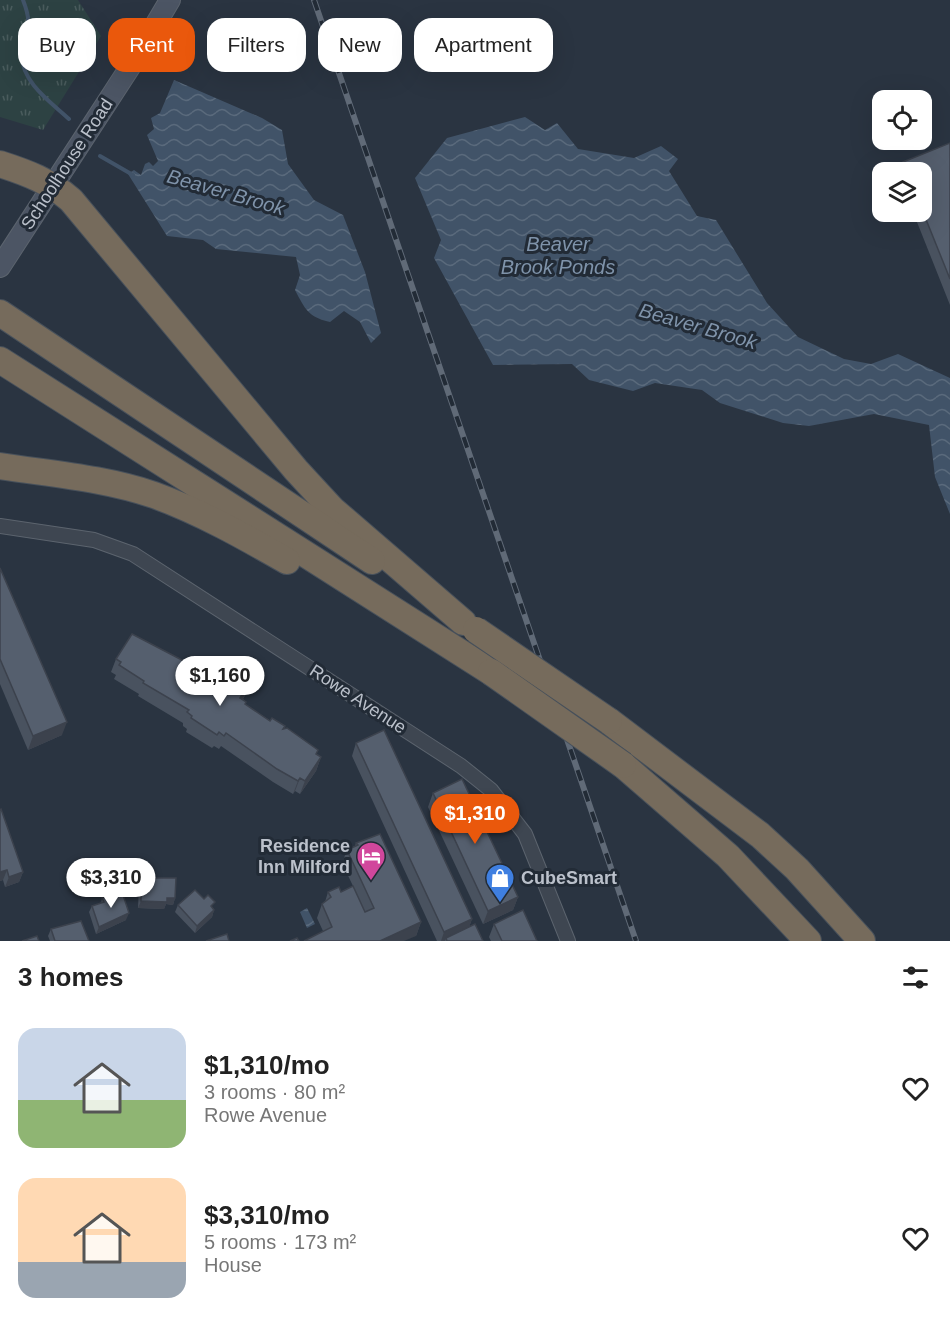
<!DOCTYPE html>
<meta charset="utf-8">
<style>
:root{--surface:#fff;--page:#f2f2f2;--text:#222;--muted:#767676;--accent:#ea580c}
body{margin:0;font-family:Helvetica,sans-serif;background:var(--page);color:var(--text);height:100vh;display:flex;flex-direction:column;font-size:22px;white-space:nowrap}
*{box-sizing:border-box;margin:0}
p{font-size:20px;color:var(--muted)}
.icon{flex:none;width:33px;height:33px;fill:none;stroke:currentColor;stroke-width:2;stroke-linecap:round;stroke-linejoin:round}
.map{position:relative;height:941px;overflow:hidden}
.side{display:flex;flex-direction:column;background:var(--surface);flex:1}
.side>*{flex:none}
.guide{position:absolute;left:18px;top:18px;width:600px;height:54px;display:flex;gap:12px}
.controls{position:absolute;left:872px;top:90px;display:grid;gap:12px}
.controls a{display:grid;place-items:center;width:60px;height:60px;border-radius:12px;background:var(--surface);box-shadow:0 6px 24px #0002;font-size:30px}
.price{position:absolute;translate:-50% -51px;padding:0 14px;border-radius:21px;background:#fff;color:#222;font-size:20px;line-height:39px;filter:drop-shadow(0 2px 3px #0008)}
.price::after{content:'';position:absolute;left:50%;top:36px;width:18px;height:14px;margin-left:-9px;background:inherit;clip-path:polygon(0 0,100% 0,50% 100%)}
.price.on{background:var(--accent);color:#fff}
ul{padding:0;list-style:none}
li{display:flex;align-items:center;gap:18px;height:150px;padding:0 18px}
li span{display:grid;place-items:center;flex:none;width:168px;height:120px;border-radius:18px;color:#555}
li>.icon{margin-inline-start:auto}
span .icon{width:72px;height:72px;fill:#fffc;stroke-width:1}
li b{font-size:26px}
h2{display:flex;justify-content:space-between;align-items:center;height:72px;padding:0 18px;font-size:26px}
.chip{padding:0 21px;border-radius:18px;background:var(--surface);box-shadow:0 6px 24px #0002;font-size:21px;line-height:54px}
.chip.on{background:var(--accent);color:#fff}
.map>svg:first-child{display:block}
.park{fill:url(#park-tufts)}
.water{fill:url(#water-waves)}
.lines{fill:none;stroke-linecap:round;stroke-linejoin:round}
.stream{stroke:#415368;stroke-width:4}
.minor-casing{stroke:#5c646e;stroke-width:16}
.secondary-casing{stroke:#5c646e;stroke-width:22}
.motorway-casing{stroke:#48515b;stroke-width:28}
.minor{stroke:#3e4651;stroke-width:14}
.secondary{stroke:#4c5564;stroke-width:20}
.motorway{stroke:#766b5c;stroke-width:26}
.rail-casing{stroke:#606a77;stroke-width:6}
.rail{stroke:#222b36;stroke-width:4;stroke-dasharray:11;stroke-linecap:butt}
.motorway-bridge-casing{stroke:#48515b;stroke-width:28;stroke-linecap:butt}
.motorway-bridge{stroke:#766b5c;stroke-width:26}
.wall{fill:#49525f}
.shaded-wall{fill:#3c424d}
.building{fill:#555f6e;stroke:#3c424d;stroke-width:1.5}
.labels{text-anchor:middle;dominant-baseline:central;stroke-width:6;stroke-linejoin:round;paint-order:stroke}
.street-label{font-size:18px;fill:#bbc1cb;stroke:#222b36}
.poi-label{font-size:18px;font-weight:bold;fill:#bbc1cb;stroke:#222b36;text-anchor:end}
.water-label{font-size:20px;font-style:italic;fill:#7f93aa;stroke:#222b36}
</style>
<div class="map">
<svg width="950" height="941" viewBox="0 0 950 941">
<defs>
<pattern id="park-tufts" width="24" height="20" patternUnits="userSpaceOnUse" patternTransform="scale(1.5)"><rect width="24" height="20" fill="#2d4243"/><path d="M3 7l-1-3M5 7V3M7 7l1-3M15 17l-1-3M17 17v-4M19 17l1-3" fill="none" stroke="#4a5c5d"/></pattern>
<pattern id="water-waves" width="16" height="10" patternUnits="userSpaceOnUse" patternTransform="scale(1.5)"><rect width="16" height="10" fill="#415368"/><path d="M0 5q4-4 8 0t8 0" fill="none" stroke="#5a6a7c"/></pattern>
</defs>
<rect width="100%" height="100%" fill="#2a3441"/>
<polygon class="park" points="0,0 78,0 101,36 43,130 0,117"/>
<g class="water">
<path d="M174,80L262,118L282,130L288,164L314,200L343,215L365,272L381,333L371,343L360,322L344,311L330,322C308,317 305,309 295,290L300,275L296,257L216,249L203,240L167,236L128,174L134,170L141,175L145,164L149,162L153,166L158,161L147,135L154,129L151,118L160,113Z"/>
<polygon points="525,117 545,130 557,123 578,149 634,158 661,146 678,159 669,171 697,216 716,220 767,303 798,337 844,359 871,364 898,354 950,378 950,514 935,477 929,425 874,414 809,426 783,423 720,403 702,390 655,383 633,391 589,380 572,364 493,365 434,258 441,240 415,178 447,138"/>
<polygon points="307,908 315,924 307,928 300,912"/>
</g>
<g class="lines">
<g class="stream">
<path d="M23,0C35,31 23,28 22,55C21,82 52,103 69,119"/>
<polyline points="100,156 133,175"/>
</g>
<g class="minor-casing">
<polyline id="minor" points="0,526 94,540 133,554 461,766 491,790 525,834 568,941"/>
</g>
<g class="secondary-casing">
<polyline id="secondary" points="0,267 132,64 170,0"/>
</g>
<g class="motorway-casing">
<g id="motorway">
<path d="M0,164C28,173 49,181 71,200L296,470L332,509L463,622"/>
<polyline points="0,313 372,561"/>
<polyline points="0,360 491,672"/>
<path d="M0,466C51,474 105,478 154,495C201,512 245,537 287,561"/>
<polyline points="609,721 760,835 797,869 862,941"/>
<polyline points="623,765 728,856 808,941"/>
</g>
</g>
<use href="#minor" class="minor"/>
<use href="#secondary" class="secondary"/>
<use href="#motorway" class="motorway"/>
<g class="rail-casing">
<polyline id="rail" points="314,0 636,941"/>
</g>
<use href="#rail" class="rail"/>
<g class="motorway-bridge-casing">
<g id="motorway-bridge">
<polyline points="476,630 609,721"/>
<polyline points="491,672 623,765"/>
</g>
</g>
<use href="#motorway-bridge" class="motorway-bridge"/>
</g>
<g class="wall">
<polygon points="950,143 950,305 913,212 921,212 921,172 900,172 903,162"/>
<polygon points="0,568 62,735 28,750 0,684"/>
<polygon points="116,659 213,683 223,681 252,678 247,692 243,699 246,702 245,705 318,750 316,754 321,757 316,771 300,794 295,791 293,794 273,782 221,746 219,749 214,746 212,748 186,732 187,729 183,726 183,723 138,696 139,694 114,679 116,675 111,672"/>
<polygon points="356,743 472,919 469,927 483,941 437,941 352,756"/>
<polygon points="433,793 518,897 513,910 483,924 428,807"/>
<polygon points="0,810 23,872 19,882 5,887 3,880 0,881"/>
<polygon points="356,843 421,922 416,936 323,931 317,918 322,904 325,902 328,892 341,892 353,886 342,863 347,850 355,846"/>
<polygon points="141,878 175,898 173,905 166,904 164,909 138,908 139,884"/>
<polygon points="102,898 126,920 96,934 89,912 92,906 101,903"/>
<polygon points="178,905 213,908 214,910 212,917 195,933 175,912"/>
<polygon points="494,924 537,941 491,941 489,937"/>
<polygon points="51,929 89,941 50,941 48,936"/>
</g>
<g class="shaded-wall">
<polygon points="252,678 247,692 235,711 240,698"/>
<polygon points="67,722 62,735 28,750 33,736"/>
<polygon points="321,757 316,771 300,794 305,781"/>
<polygon points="300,778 295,791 293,794 298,781"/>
<polygon points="7,870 3,880 0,881 0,872"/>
<polygon points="23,872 19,882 5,887 9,877"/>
<polygon points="518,897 513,910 483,924 488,911"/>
<polygon points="167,898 175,898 173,905 166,904 164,909 138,908 141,901"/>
<polygon points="214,910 212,917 195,933 197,926"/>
<polygon points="129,913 126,920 96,934 99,927"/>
<polygon points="472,919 467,933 446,938 445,941 441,941 444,932"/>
<polygon points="421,922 416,936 404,941 380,941"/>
</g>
<g class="building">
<polygon points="950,143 950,279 921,207 921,172 907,172 903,162"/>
<polygon points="0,568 67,722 33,736 0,659"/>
<polygon points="132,634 180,659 213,683 217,677 223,681 233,666 252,678 240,698 246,702 245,704 270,721 272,718 285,726 283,729 287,728 318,750 316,754 321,757 305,781 300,778 298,781 277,769 226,733 224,736 219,732 217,735 191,718 192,716 187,712 189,710 143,683 144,681 119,665 121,662 116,659"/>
<polygon points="384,730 472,919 444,932 356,743"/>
<polygon points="462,779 518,897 488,911 433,793"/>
<polygon points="1,809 23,872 9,877 7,870 0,872 0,810"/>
<polygon points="380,834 421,922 380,941 304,941 332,927 322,904 331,897 328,892 339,887 341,892 353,886 365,912 374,908 347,850 358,845 356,843"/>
<polygon points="141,878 176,878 175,898 167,898 167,902 141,901"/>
<polygon points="195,890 204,899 208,895 215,902 211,906 214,910 197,926 178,905"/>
<polygon points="122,892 129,913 99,927 92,906 104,902 102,898"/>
<polygon points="523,910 537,941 502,941 494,924"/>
<polygon points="81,921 89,941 55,941 51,929"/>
<polygon points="475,924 483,941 447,941 446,938"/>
<polygon points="227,934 229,941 206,941"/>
<polygon points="37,936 39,941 22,941"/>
<polygon points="297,938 299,941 290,941"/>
</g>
<defs>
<g id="hotel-pin" transform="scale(1.5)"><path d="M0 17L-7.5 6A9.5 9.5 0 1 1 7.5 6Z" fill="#d1479c" stroke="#222b36"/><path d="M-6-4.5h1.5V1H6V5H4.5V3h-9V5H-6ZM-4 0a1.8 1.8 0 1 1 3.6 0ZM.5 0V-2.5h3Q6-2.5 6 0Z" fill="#fff"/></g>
<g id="shop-pin" transform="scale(1.5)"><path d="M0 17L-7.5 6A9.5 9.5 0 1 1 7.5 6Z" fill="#3f7fe0" stroke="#222b36"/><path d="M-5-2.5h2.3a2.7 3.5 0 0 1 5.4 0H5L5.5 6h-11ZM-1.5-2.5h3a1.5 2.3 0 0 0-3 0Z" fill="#fff"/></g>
</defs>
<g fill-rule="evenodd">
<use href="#hotel-pin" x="371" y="856"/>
<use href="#shop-pin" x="500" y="878"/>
</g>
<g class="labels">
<g class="street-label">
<text transform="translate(67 164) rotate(-57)">Schoolhouse Road</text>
<text transform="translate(358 699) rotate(33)">Rowe Avenue</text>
</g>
<g class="poi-label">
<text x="350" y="846">Residence<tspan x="350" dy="21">Inn Milford</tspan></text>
<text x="521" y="878" text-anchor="start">CubeSmart</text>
</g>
<g class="water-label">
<text transform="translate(226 192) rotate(16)">Beaver Brook</text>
<text x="558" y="244">Beaver<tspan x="558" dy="23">Brook Ponds</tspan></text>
<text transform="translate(698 326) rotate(16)">Beaver Brook</text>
</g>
</g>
</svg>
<div class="controls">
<a><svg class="icon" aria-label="locate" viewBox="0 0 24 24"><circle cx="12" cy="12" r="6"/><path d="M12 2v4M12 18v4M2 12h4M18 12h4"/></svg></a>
<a><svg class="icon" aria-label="layers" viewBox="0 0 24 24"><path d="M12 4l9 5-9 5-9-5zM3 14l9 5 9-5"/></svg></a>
</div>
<b class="price" style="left:220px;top:707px">$1,160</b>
<b class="price on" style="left:475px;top:845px">$1,310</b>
<b class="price" style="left:111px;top:909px">$3,310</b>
<div class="guide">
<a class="chip">Buy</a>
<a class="chip on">Rent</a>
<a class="chip">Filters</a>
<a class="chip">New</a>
<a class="chip">Apartment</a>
</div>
</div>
<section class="side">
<h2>3 homes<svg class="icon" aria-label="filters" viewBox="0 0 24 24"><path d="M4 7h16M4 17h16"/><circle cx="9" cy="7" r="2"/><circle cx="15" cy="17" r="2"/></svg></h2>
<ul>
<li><span style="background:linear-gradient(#c9d6e8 60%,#8fb573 0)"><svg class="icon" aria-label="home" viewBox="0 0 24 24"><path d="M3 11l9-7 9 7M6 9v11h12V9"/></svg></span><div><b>$1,310/mo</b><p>3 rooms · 80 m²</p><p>Rowe Avenue</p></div><svg class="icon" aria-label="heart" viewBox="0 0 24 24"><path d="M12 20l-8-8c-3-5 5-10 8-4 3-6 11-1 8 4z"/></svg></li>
<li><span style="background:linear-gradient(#ffd9b3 70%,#9aa5b1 0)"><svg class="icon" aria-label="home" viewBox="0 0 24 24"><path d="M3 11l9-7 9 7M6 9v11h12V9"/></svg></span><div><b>$3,310/mo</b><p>5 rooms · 173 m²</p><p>House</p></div><svg class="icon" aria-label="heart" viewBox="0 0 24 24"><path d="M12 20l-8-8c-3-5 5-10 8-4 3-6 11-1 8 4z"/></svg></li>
</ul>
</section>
